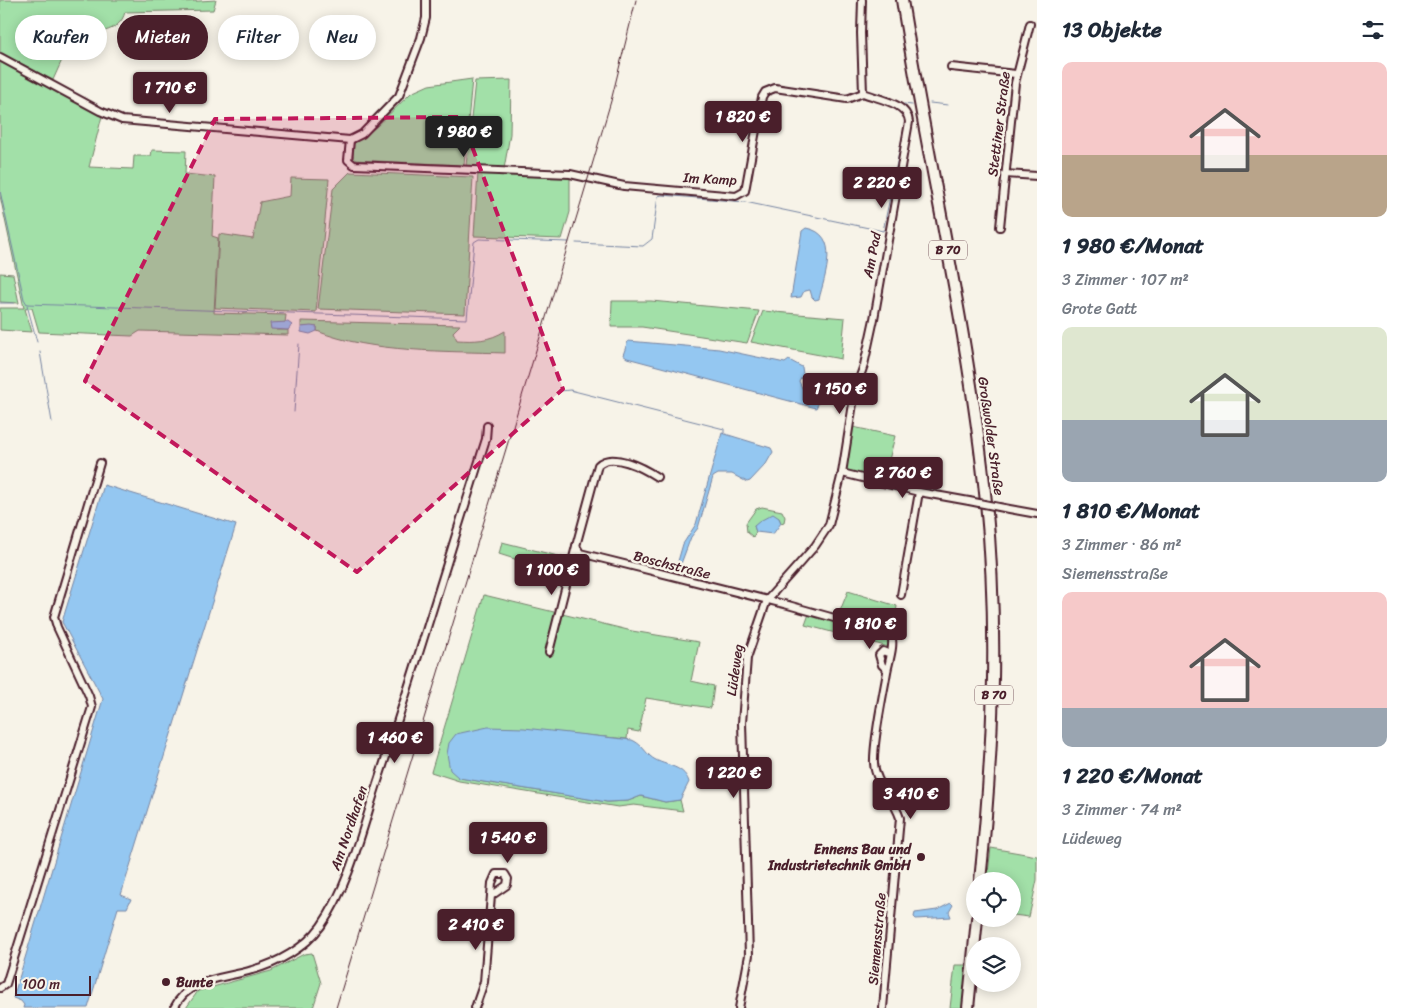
<!DOCTYPE html>
<html lang="de">
<meta charset="utf-8">
<style>
:root{--surface:#fff;--page:#f6f6f7;--text:#1f2937;--muted:#747a83;--accent:#4a1f2b}
body{margin:0;font-family:Sriracha,sans-serif;background:var(--page);color:var(--text);height:100vh;display:flex;flex-direction:column;font-size:19px;white-space:nowrap}
*{box-sizing:border-box;margin:0}
p{font-size:16px;color:var(--muted)}
.icon{flex:none;width:28px;height:28px;fill:none;stroke:currentColor;stroke-width:2;stroke-linecap:round;stroke-linejoin:round}
.map{position:relative;flex:1;overflow:hidden}
.sheet{display:flex;flex-direction:column;background:var(--surface);width:375px}
.sheet>*{flex:none}
.guide{position:absolute;left:15px;top:15px;width:475px;height:45px;display:flex;gap:10px}
.tools{position:absolute;left:966px;top:872px;display:grid;gap:10px}
.tools a{display:grid;place-items:center;width:55px;height:55px;border-radius:50%;background:var(--surface);box-shadow:0 2px 12px #0003;font-size:25px}
.scale{position:absolute;left:15px;bottom:12px;width:76px;box-sizing:border-box;padding-left:5px;border:2px solid #4a1f2b;border-top:0;font-size:14px;line-height:18px;white-space:nowrap;color:#4a1f2b;-webkit-text-stroke:4px #f7f3e8;paint-order:stroke}
.price{position:absolute;translate:-50% -42px;padding:0 11px;border-radius:5px;background:var(--accent);color:#fff;font-size:16px;line-height:32px;filter:drop-shadow(0 1px 2px #0008)}
.price::after{content:'';position:absolute;left:50%;top:30px;width:15px;height:11px;margin-left:-8px;background:inherit;clip-path:polygon(0 0,100% 0,50% 100%)}
.price.selected{background:#222;color:#fff}
ul{padding:0;list-style:none}
li{display:grid;align-content:center;gap:10px;height:265px;padding:0 25px}
li span{display:grid;place-items:center;height:155px;border-radius:10px;color:#555}
li>.icon{margin-inline-start:auto}
span .icon{width:90px;height:90px;fill:#fffc;stroke-width:1}
li b{font-size:21px}
h2{display:flex;justify-content:space-between;align-items:center;height:60px;padding:0 25px;font-size:21px}
.pill{padding:0 18px;border-radius:22px;background:var(--surface);box-shadow:0 2px 12px #0003;font-size:18px;line-height:45px}
.pill.selected{background:var(--accent);color:#fff}
main{display:flex;flex:1;min-height:0}
.map>svg:first-child{display:block}
.green{fill:#a2e0a8;stroke:#76806a}
.water{fill:#94c7f1;stroke:#7684a2}
.lines{fill:none;stroke-linecap:round;stroke-linejoin:round}
.stream{stroke:#7684a2;stroke-width:1}
.minor-casing{stroke:#4a1f2b;stroke-width:10}
.primary-casing{stroke:#4a1f2b;stroke-width:14}
.minor{stroke:#f7f3e8;stroke-width:6}
.primary{stroke:#f7f3e8;stroke-width:10}
.rail{stroke:#4a1f2b;stroke-width:1}
.minor-bridge-casing{stroke:#4a1f2b;stroke-width:10;stroke-linecap:butt}
.minor-bridge{stroke:#f7f3e8;stroke-width:6}
.marked{fill:#c2185b;fill-opacity:0.2;stroke:#c2185b;stroke-width:4;stroke-dasharray:10 6;stroke-linejoin:round}
.poi-dot{fill:#4a1f2b;stroke:#f7f3e8;stroke-width:2}
.labels{text-anchor:middle;dominant-baseline:central;stroke-width:5;stroke-linejoin:round;paint-order:stroke}
.shield{fill:#f7f3e8;stroke:#7e5f64;stroke-width:1}
.shield-label{font-size:12px;font-weight:bold;fill:#4a1f2b}
.street-label{font-size:14px;fill:#4a1f2b;stroke:#f7f3e8}
.poi-label{font-size:14px;font-weight:bold;fill:#4a1f2b;stroke:#f7f3e8;text-anchor:end}
</style>
<main>
<div class="map">
<svg width="1037" height="1008" viewBox="0 0 1037 1008">
<rect width="100%" height="100%" fill="#f7f3e8"/>
<filter id="ink" filterUnits="userSpaceOnUse"><feTurbulence type="fractalNoise" baseFrequency=".02" numOctaves="2"/><feDisplacementMap in="SourceGraphic" scale="10" xChannelSelector="R" yChannelSelector="G"/><feConvolveMatrix kernelMatrix="1 2 1 2 8 2 1 2 1" color-interpolation-filters="sRGB"/></filter>
<g filter="url(#ink)">
<g class="green">
<path d="M0,0H180L183,2L216,0L213,10L125,12C120,33 94,35 75,31L53,80L24,65L0,57Z"/>
<polygon points="0,62 20,69 102,116 89,167 133,169 134,156 151,156 152,150 186,151 185,174 215,177 212,236 218,238 214,313 286,315 285,323 279,324 276,330 288,330 288,335 140,331 132,336 39,332 32,308 25,309 32,332 0,330 0,308 24,308 0,196"/>
<polygon points="472,79 464,165 353,160 354,143 376,127 411,93 429,85"/>
<polygon points="511,80 510,134 504,169 466,166 475,81"/>
<polygon points="350,172 473,177 465,314 318,309 333,189"/>
<polygon points="478,172 570,177 570,212 562,239 474,236"/>
<polygon points="291,178 329,179 316,312 215,308 219,234 253,239 260,202 290,196"/>
<polygon points="0,273 13,274 19,303 0,302"/>
<polygon points="612,301 651,301 759,311 747,343 642,327 611,327"/>
<polygon points="763,311 845,318 841,359 751,342"/>
<path d="M301,321L460,325L453,332L457,340C475,341 489,341 505,331V353C448,351 371,353 317,331V327H301Z"/>
<polygon points="853,427 895,436 884,480 846,472 845,469"/>
<polygon points="762,507 782,511 785,517 784,522 781,523 779,518 754,526 756,532 753,537 747,532 746,523 756,509"/>
<polygon points="502,542 570,559 567,568 524,562 499,554"/>
<polygon points="848,591 897,606 894,629 890,630 838,616"/>
<polygon points="484,595 632,631 699,642 691,681 714,686 711,708 646,698 639,732 628,730 627,739 509,728 460,778 607,802 628,801 641,796 665,802 680,800 683,811 634,805 618,807 459,781 431,772"/>
<polygon points="809,614 889,636 889,647 805,625"/>
<polygon points="991,848 1037,856 1037,880 1029,917 1013,915 1012,881 987,881"/>
<polygon points="312,953 321,983 313,1008 186,1008 198,991 271,971 304,954"/>
<polygon points="955,965 967,965 963,1008 950,1008"/>
</g>
<g class="water">
<path d="M806,228C841,234 825,275 819,299L815,300L812,297L810,290L804,291L801,297L791,298L802,231Z"/>
<polygon points="288,322 292,325 288,330 271,329 270,323"/>
<polygon points="311,326 317,327 317,331 310,334 301,332 301,327"/>
<polygon points="628,341 719,349 785,363 789,360 802,367 803,374 799,381 802,388 815,393 818,404 816,408 627,358 623,355"/>
<polygon points="722,433 771,448 773,452 766,464 750,481 747,482 732,474 718,474 713,477 698,528 691,537 679,569 676,568 683,544 696,524"/>
<polygon points="104,485 236,525 121,895 131,899 127,908 118,908 88,1008 23,1008 24,1005 21,1001 13,998 103,699 62,622"/>
<polygon points="773,514 779,518 781,523 773,534 756,532 754,526 760,521"/>
<path d="M488,727L524,728L632,740C641,744 643,749 650,756C662,767 683,763 689,782L680,800L665,802L641,796L628,801L607,802L459,778L450,770L447,754L449,743L456,734Z"/>
<polygon points="951,903 953,905 949,912 951,917 916,919 914,917 915,913 937,910"/>
</g>
<g class="lines">
<g class="stream">
<polyline points="930,103 948,105"/>
<polyline points="904,104 912,105"/>
<polyline points="0,191 24,299 27,304 467,319 474,242 479,239 569,242"/>
<polyline points="576,243 643,246 652,239 658,196 662,195 745,202 883,231 903,133"/>
<polyline points="0,303 14,303"/>
<polyline points="27,305 37,342"/>
<polyline points="40,352 52,422"/>
<polyline points="560,391 570,390 724,429 724,433"/>
<polyline points="294,412 299,344"/>
</g>
<g class="minor-casing">
<g id="minor">
<polyline points="862,0 861,33 863,93"/>
<polyline points="0,57 100,111 122,120 350,140 362,134 399,96 421,38 426,18 426,0"/>
<polyline points="951,67 1016,74"/>
<polyline points="350,140 348,160 354,165 570,174 624,186 736,196 745,191 762,97 765,92 775,88 847,99 863,93"/>
<polyline points="1005,174 1037,176"/>
<polyline points="1000,227 1015,83 1030,24"/>
<polyline points="842,473 919,492 969,501"/>
<path d="M657,477C643,468 612,451 598,465L576,546L580,553L788,605L891,634C895,645 889,661 887,672C883,696 873,741 874,763C875,784 894,798 900,818L883,1008"/>
<polyline points="1004,508 1037,514"/>
<polyline points="901,595 919,492"/>
<polyline points="549,652 576,546"/>
<polyline points="887,670 882,665 879,655 883,651 890,654"/>
<polyline points="0,988 6,984 92,707 89,696 57,627 54,617 100,463"/>
<path d="M174,1008C189,977 224,979 252,970C278,963 305,948 321,926C350,885 363,826 379,778C416,666 450,552 486,439L487,426"/>
<polyline points="475,1008 484,982 492,883 496,874 505,874 508,879 507,885 491,896"/>
<path d="M739,1008L749,955L742,723L747,658L767,600L815,546L829,525L842,473L855,391L864,365L874,319L909,122C908,103 878,99 863,93"/>
</g>
</g>
<g class="primary-casing">
<g id="primary">
<path d="M902,0C929,168 969,333 986,502C999,629 993,755 980,881"/>
<polyline points="968,1008 977,919"/>
</g>
</g>
<use href="#minor" class="minor"/>
<use href="#primary" class="primary"/>
<polyline class="rail" points="336,1008 582,199 611,101 636,0"/>
<g class="minor-bridge-casing">
<polyline id="minor-bridge" points="969,501 1004,508"/>
</g>
<use href="#minor-bridge" class="minor-bridge"/>
</g>
</g>
<path class="marked" d="M461,117L563,389L357,572L85,381L215,119Z"/>
<g class="poi-dot">
<circle cx="921" cy="857" r="5"/>
<circle cx="166" cy="982" r="5"/>
</g>
<g class="labels">
<g class="shield">
<rect x="929" y="240.5" width="38" height="19" rx="4"/>
<rect x="975" y="685.5" width="38" height="19" rx="4"/>
</g>
<g class="shield-label">
<text x="948" y="250">B 70</text>
<text x="994" y="695">B 70</text>
</g>
<g class="street-label">
<text transform="translate(999 124) rotate(-83)">Stettiner Straße</text>
<text transform="translate(710 179) rotate(3)">Im Kamp</text>
<text transform="translate(872 255) rotate(-79)">Am Pad</text>
<text transform="translate(991 436) rotate(82)">Großwolder Straße</text>
<text transform="translate(672 565) rotate(14)">Boschstraße</text>
<text transform="translate(735 670) rotate(-82)">Lüdeweg</text>
<text transform="translate(349 828) rotate(-71)">Am Nordhafen</text>
<text transform="translate(877 939) rotate(-85)">Siemensstraße</text>
</g>
<g class="poi-label">
<text x="911" y="849">Ennens Bau und<tspan x="911" dy="16">Industrietechnik GmbH</tspan></text>
<text x="176" y="982" text-anchor="start">Bunte</text>
</g>
</g>
</svg>
<div class="tools">
<a><svg class="icon" aria-label="locate" viewBox="0 0 24 24"><circle cx="12" cy="12" r="6"/><path d="M12 2v4M12 18v4M2 12h4M18 12h4"/></svg></a>
<a><svg class="icon" aria-label="layers" viewBox="0 0 24 24"><path d="M12 4l9 5-9 5-9-5zM3 14l9 5 9-5"/></svg></a>
</div>
<div class="scale">100 m</div>
<b class="price" style="left:170px;top:114px">1 710 €</b>
<b class="price" style="left:743px;top:143px">1 820 €</b>
<b class="price selected" style="left:464px;top:158px">1 980 €</b>
<b class="price" style="left:882px;top:209px">2 220 €</b>
<b class="price" style="left:840px;top:415px">1 150 €</b>
<b class="price" style="left:903px;top:499px">2 760 €</b>
<b class="price" style="left:552px;top:596px">1 100 €</b>
<b class="price" style="left:870px;top:650px">1 810 €</b>
<b class="price" style="left:395px;top:764px">1 460 €</b>
<b class="price" style="left:734px;top:799px">1 220 €</b>
<b class="price" style="left:911px;top:820px">3 410 €</b>
<b class="price" style="left:508px;top:864px">1 540 €</b>
<b class="price" style="left:476px;top:951px">2 410 €</b>
<div class="guide">
<a class="pill">Kaufen</a>
<a class="pill selected">Mieten</a>
<a class="pill">Filter</a>
<a class="pill">Neu</a>
</div>
</div>
<section class="sheet">
<h2>13 Objekte<svg class="icon" aria-label="filters" viewBox="0 0 24 24"><path d="M4 7h16M4 17h16"/><circle cx="9" cy="7" r="2"/><circle cx="15" cy="17" r="2"/></svg></h2>
<ul>
<li><span style="background:linear-gradient(#f6c9c9 60%,#b9a48a 0)"><svg class="icon" aria-label="home" viewBox="0 0 24 24"><path d="M3 11l9-7 9 7M6 9v11h12V9"/></svg></span><div><b>1 980 €/Monat</b><p>3 Zimmer · 107 m²</p><p>Grote Gatt</p></div></li>
<li><span style="background:linear-gradient(#dfe7d0 60%,#9aa5b1 0)"><svg class="icon" aria-label="home" viewBox="0 0 24 24"><path d="M3 11l9-7 9 7M6 9v11h12V9"/></svg></span><div><b>1 810 €/Monat</b><p>3 Zimmer · 86 m²</p><p>Siemensstraße</p></div></li>
<li><span style="background:linear-gradient(#f6c9c9 75%,#9aa5b1 0)"><svg class="icon" aria-label="home" viewBox="0 0 24 24"><path d="M3 11l9-7 9 7M6 9v11h12V9"/></svg></span><div><b>1 220 €/Monat</b><p>3 Zimmer · 74 m²</p><p>Lüdeweg</p></div></li>
</ul>
</section>
</main>
